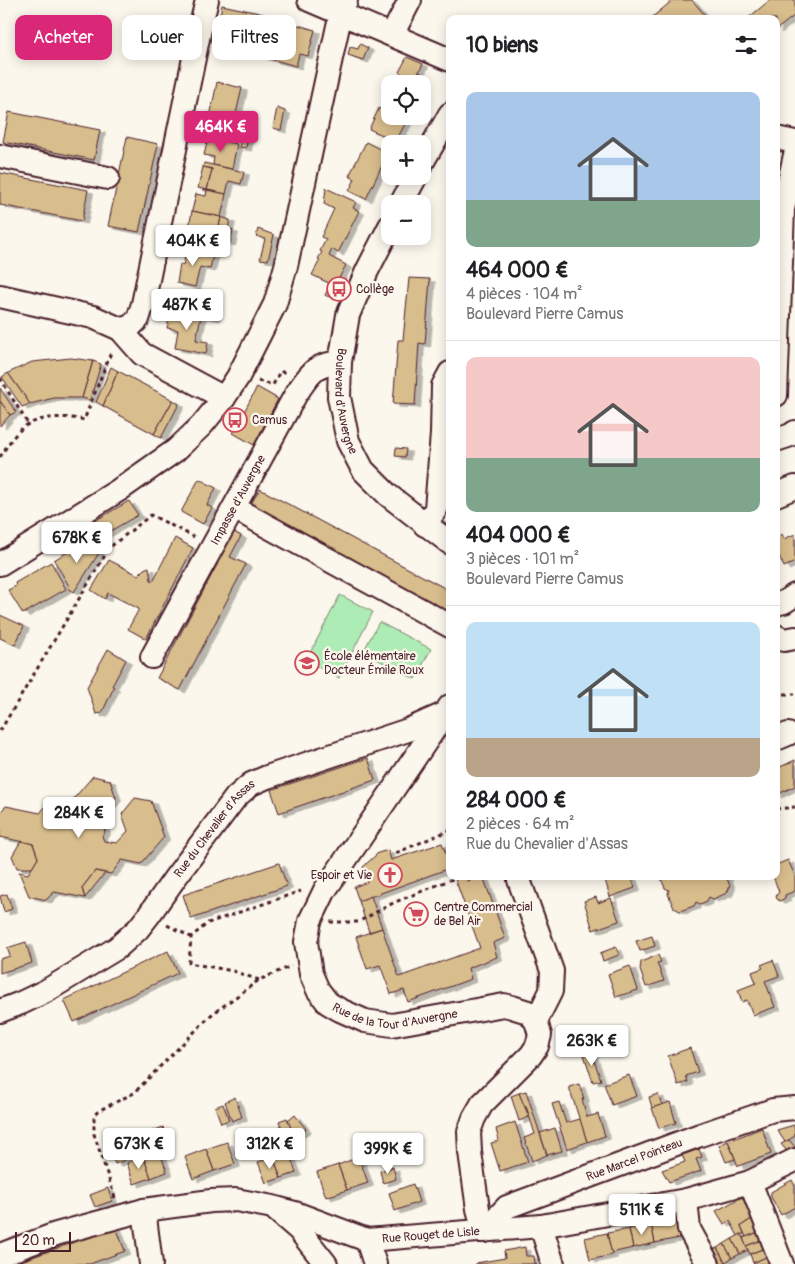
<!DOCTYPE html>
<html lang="fr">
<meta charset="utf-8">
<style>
:root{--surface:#fff;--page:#f6f6f6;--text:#202124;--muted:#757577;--line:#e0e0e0;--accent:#db2777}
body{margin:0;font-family:Pangolin,sans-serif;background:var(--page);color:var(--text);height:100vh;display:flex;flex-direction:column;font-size:19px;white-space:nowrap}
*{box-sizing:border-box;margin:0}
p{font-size:16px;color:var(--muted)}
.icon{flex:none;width:28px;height:28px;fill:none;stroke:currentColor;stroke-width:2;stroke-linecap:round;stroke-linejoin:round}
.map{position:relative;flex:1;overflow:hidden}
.sheet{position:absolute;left:446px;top:15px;width:334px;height:865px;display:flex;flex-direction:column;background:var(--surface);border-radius:10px;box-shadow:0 2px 12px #0003}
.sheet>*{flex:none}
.banner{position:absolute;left:15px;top:15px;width:356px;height:45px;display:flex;gap:10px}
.tools{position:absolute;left:381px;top:75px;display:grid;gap:10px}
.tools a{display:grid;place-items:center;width:50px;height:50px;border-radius:10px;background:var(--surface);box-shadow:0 2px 12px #0003;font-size:25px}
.scale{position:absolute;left:15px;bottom:12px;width:56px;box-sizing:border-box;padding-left:5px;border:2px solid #4a1f2b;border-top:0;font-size:14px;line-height:18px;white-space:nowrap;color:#4a1f2b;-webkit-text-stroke:4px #fbf7ec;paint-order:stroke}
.price{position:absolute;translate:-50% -42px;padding:0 11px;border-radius:5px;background:#fff;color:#222;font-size:16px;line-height:32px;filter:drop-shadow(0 1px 2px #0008)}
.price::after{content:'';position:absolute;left:50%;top:30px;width:15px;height:11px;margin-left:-8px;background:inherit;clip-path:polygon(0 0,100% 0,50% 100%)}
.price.selected{background:var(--accent);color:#fff}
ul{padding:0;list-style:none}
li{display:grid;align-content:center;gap:10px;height:265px;padding:0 20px}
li+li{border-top:1px solid var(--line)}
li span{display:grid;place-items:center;height:155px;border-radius:10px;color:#555}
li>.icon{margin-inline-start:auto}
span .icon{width:90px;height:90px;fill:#fffc;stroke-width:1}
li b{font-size:21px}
h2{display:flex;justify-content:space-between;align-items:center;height:60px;padding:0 20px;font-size:21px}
.chip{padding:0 18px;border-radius:10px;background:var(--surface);box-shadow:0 2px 12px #0003;font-size:18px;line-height:45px}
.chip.selected{background:var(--accent);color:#fff}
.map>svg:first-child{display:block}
.green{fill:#adecb4;stroke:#7c8670}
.building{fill:#d8bd8d;stroke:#4a1f2b;filter:url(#shadow)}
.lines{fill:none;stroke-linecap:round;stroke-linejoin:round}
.minor-casing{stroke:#4a1f2b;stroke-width:26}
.path{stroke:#4a1f2b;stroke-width:3;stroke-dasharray:4 4;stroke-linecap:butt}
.minor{stroke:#fbf7ec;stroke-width:22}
.labels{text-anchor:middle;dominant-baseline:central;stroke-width:4.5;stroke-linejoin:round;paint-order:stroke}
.poi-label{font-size:12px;fill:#4a1f2b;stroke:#fbf7ec;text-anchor:start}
.street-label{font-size:12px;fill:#4a1f2b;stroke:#fbf7ec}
</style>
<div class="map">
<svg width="795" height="1264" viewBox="0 0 795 1264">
<defs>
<filter id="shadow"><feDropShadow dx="5.5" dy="3" stdDeviation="0" flood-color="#0004"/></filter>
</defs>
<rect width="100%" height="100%" fill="#fbf7ec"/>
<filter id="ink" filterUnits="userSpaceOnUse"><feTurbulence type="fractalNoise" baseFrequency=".02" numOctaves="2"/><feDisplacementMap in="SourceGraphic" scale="10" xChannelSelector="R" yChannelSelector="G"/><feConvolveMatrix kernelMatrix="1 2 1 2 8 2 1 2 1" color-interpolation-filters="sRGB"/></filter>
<g filter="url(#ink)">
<g class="green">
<polygon points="340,595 373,612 339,678 306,661"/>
<polygon points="379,622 431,649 415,679 363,652"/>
</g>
<g class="building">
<polygon points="673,0 692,0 704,14 699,19 650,19"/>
<polygon points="770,0 795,0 795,15 776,30 776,19 747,19"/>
<polygon points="222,5 264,14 257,44 242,41 243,35 217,29"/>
<polygon points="272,21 290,26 291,23 315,30 308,56 299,54 296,66 263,57"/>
<polygon points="360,44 368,48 363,60 348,55 350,47 358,49"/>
<polygon points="407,57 423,64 414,82 418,84 402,84 406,76 399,72"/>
<polygon points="419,72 427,76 422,86 422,84 414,82"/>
<polygon points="217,82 242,88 235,118 241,120 239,129 209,122"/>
<polygon points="277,108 285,111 281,130 273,128"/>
<polygon points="379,108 390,113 390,116 396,116 406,122 396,141 369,129"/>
<polygon points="9,112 100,130 94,160 3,142"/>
<polygon points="211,123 249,131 246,148 239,147 241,139 209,133"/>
<polygon points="127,137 158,144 139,232 108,226"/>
<polygon points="208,138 237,144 232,169 213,165 214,157 204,155"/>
<polygon points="366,142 388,153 366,199 349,191 355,179 349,176"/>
<polygon points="204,163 244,172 241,184 229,181 226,194 207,190 212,169 203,167"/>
<polygon points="203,167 212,169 207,190 198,188"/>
<polygon points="0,173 88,190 82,221 0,205"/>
<polygon points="326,188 356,202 353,208 359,211 338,253 332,249 329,256 346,265 329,297 325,295 331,284 312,275 320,260 318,259 322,252 320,251 326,239 321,237 334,209 324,204"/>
<polygon points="207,190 226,194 221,217 192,211 196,194 206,196"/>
<polygon points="192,211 221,217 219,227 233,230 230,243 197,236 199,230 189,228"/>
<polygon points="221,217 230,220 228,228 219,227"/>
<polygon points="258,229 274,235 268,260 260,259 265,239 256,236"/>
<polygon points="187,250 213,255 210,269 200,267 195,287 177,283 180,264 183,265"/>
<polygon points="409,278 430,279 425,344 419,343 415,405 393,404 398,340 403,340"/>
<polygon points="197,301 217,305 214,318 195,314"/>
<polygon points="171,309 201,316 196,340 208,342 206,354 175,348 178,330 167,328"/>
<polygon points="71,358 93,361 82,398 54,398 30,404 8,373 32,362"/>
<polygon points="93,361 101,364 90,400 82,398"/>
<polygon points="111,367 118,371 103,406 96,402"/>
<polygon points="118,371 173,400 154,434 103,406"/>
<polygon points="8,373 30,404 22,407 2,377"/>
<polygon points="257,387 278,399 254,445 233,433"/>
<polygon points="0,388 16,412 10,415 0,401"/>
<polygon points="173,400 179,404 161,438 154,434"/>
<polygon points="0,401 10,415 0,426"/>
<polygon points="396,448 406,449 405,457 395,456"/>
<polygon points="199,479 216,488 207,505 212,508 203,524 181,512"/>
<polygon points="260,489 450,591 450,614 249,507"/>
<polygon points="129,501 138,515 93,541 91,538 88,540 81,529"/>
<polygon points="231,530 241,536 230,557 246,564 180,690 157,678 218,563 214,561"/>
<polygon points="782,534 784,539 795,534 795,562 784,567 776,549 776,537"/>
<polygon points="175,538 193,548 146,639 128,629 139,609 108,593 105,599 91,590 109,560 138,575 144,569 149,567 151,580 153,581"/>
<polygon points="88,540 99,553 74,592 68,588 69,586 54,560"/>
<polygon points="51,562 66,589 23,614 8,590 16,586 15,583"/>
<polygon points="0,615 24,626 15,645 0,638"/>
<polygon points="108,649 126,660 112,686 114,687 102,713 96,714 87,687"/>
<polygon points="368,758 375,780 279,813 271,790"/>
<polygon points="795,760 795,786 776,795 776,769"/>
<polygon points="93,776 110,780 116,798 96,821 99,827 104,827 105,832 102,836 104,841 117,843 128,831 122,814 135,798 151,801 164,837 141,864 122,860 111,874 95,871 82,888 85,898 54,892 46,900 29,896 19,872 28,874 38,858 33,844 0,837 0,812 6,806 40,813 51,800 70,803"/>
<polygon points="21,841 33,844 38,858 32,868 17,868 12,856"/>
<polygon points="442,843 447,856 450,855 450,868 359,901 354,887 367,882 363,867 378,853 388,850 391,860"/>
<polygon points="788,860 795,876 795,891 785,895 785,898 780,901 777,899 776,896 779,892 773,876 776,876 776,865"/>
<polygon points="279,863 287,886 191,919 183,895"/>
<polygon points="95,871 105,873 85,898 82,888"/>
<polygon points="454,876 466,876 468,881 483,876 505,938 493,943 497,957 468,968 471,979 408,1002 404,990 391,994 380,965 367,969 356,937 382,928 399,977 480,948"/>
<polygon points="604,876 631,876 635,888 610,897"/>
<polygon points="660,876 726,876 730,886 727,893 713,899 709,897 707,901 700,904 696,902 694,906 680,911 674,908 668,894 669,890 665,888"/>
<polygon points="7,894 12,909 4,912 0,896"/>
<polygon points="371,896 382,928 369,932 359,901"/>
<polygon points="596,897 598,903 611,898 619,921 593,930 584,901"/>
<polygon points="652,936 655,946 640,951 636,941"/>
<polygon points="26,942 32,963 0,973 0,959 10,956 7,948"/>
<polygon points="616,947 619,955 603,961 600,953"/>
<polygon points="168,951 178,973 74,1022 64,1000"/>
<polygon points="658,955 661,962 657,963 664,981 646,987 640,970 641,962"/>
<polygon points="773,960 779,976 765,981 775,1007 753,1015 747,1000 742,1002 738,990 756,983 752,972 763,968 761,965"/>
<polygon points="630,966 638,990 616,997 608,974"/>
<polygon points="690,1048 698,1072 686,1076 688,1082 678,1085 668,1056"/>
<polygon points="591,1052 601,1080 593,1082 584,1055"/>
<polygon points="629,1075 637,1096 612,1105 604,1084"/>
<polygon points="579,1084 584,1099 582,1099 587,1117 598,1114 605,1136 587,1142 569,1087"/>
<polygon points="526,1091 547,1155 532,1161 524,1138 535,1134 526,1106 524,1107 519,1093"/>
<polygon points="519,1093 529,1117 519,1121 511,1096"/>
<polygon points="658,1094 662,1105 652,1108 649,1097"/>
<polygon points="235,1097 242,1117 232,1121 225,1102"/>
<polygon points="559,1102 566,1123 580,1119 587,1142 567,1149 552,1104"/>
<polygon points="670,1102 676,1123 659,1128 652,1108"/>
<polygon points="223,1104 229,1120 221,1123 215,1107"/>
<polygon points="295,1115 306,1129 294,1137 288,1121"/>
<polygon points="287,1118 294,1136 286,1139 279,1121"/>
<polygon points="515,1122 528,1162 500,1171 491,1143 499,1141 496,1129"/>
<polygon points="794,1125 795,1136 785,1142 777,1130"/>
<polygon points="163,1127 168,1143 157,1146 152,1131"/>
<polygon points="555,1128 562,1151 547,1155 540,1133"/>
<polygon points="762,1128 771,1154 738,1166 728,1141"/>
<polygon points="789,1140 795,1147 795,1152 790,1155 781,1144"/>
<polygon points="728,1141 735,1159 726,1162 719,1145"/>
<polygon points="227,1142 235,1164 214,1171 206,1149"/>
<polygon points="119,1145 125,1160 115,1164 109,1149"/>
<polygon points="206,1149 214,1171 193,1179 185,1157"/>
<polygon points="699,1149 702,1157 696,1159 701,1171 669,1182 662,1170 685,1162 682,1155"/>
<polygon points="159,1150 167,1172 151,1178 143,1156"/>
<polygon points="289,1152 296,1173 281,1178 273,1157"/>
<polygon points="143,1156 151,1178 134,1184 127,1163"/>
<polygon points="273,1157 281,1178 266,1183 258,1162"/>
<polygon points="359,1157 368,1183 347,1190 338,1165"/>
<polygon points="338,1165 347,1190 326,1197 317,1172"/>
<polygon points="393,1167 396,1179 383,1183 380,1171"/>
<polygon points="792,1180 795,1186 795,1207 781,1215 771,1197 771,1192"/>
<polygon points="413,1184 419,1202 395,1211 389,1193"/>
<polygon points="108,1188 112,1201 95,1207 90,1195"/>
<polygon points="742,1197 753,1218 741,1226 744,1233 738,1236 730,1221 724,1224 716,1211"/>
<polygon points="753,1218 759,1232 746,1237 741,1226"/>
<polygon points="675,1219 679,1238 655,1243 651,1224"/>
<polygon points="651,1224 655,1243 633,1248 629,1229"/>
<polygon points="116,1227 125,1251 90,1264 13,1264"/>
<polygon points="629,1229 633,1248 611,1253 607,1233"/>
<polygon points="759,1232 762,1240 746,1246 743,1238"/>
<polygon points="607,1233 612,1255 590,1260 585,1238"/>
<polygon points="741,1234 748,1250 740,1254 732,1239"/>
<polygon points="732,1239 740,1254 732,1258 724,1244"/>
<polygon points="762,1240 765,1248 750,1254 746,1246"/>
<polygon points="724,1244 732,1258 725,1262 717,1248"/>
<polygon points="525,1247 526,1256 534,1256 535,1263 537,1264 476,1264 476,1263 505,1258 504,1251"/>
<polygon points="717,1248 725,1262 721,1264 715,1264 708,1252"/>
<polygon points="765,1248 768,1256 753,1263 750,1254"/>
<polygon points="768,1256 772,1264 754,1264 753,1263"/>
</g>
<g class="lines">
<g class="minor-casing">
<g id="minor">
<polyline points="309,0 450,60"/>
<polyline points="392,35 410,0"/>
<polyline points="776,138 795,142"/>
<polyline points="0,156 108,178"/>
<polyline points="422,163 450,114"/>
<polyline points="401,204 416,176"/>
<path id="s1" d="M390,226L367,271L348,315L340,362L339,397L348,441L363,470L388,495L450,543"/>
<polyline points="0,296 93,317 120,329 130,327 138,319 143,304 200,29 207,0"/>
<polyline points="120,329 142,354 224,398"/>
<polyline points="776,395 783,209 795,155"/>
<polyline points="776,440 791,435 795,432"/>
<polyline points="776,495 795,487"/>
<polyline points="234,508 450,626"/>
<polyline points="425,525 436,509 442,434 443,386 450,373"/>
<polyline points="0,564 119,490 176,450 202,425 224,398 238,377 275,304 286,266 338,26 346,0"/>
<polyline points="776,604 784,602 795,595"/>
<polyline points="776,636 784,640 795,638"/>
<path id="s2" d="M152,657L296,394C310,374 313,365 340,362"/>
<path id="s3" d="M450,706L325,890L310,921L306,942L311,974L318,990L328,1003L340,1010L365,1021L392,1025L504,1005L512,1007L528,1012L536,1021L540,1035L537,1046L531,1055L482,1104L474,1118L469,1132L470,1152L478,1209L484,1231"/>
<polyline points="776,739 788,734"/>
<polyline points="520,876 519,880 552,971 551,991 536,1021"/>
<path id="s4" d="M0,1011L21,1003L46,991L117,948L138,929L149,915L175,878L236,797L251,784L267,777L408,730L444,714"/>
<polyline points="750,1182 782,1264"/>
<polyline points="686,1200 689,1229 708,1264"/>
<polyline points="144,1210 151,1264"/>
<polyline points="277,1211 299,1230 326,1264"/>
<polyline points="541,1226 553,1264"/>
<path id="s5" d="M484,1231L507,1207L700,1135L773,1110L795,1108"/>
<polyline points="367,1240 375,1264"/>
<path id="s6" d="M0,1255L56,1234L144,1210L211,1201L236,1200L273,1207L295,1213L367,1240L541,1226L686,1200L750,1182L795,1160"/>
</g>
</g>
<g class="path">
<polyline points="0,378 28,424"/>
<polyline points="258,381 273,385 280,371 287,374"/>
<path d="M0,457C7,446 16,430 29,424C45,416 67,416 84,420L112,350"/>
<polyline points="776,694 795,694"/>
<polyline points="0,731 110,547 151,515 194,537"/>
<polyline points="776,809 795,807"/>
<polyline points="396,853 450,830"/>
<polyline points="330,922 358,922 395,902 460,876"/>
<polyline points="167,925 191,937"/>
<polyline points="259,980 233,971 189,963 191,937 208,923 301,891"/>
<polyline points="115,1198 94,1134 94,1115 100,1110 134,1093 211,1015 259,980 291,966"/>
</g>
<use href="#minor" class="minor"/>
</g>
</g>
<defs>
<g id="bus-ring" transform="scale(1.25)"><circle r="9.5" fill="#fbf7ec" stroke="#d1495b" stroke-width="1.5"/><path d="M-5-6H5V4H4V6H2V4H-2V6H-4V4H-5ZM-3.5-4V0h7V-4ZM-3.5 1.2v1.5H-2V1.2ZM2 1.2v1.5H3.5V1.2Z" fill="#d1495b"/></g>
<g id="school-ring" transform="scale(1.25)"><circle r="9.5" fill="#fbf7ec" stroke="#d1495b" stroke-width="1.5"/><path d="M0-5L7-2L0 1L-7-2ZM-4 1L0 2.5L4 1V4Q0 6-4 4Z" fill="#d1495b"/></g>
<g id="church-ring" transform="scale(1.25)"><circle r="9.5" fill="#fbf7ec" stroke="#d1495b" stroke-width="1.5"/><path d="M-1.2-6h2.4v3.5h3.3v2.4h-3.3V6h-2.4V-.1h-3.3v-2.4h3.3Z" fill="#d1495b"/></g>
<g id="supermarket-ring" transform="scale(1.25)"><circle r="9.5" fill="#fbf7ec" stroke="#d1495b" stroke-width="1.5"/><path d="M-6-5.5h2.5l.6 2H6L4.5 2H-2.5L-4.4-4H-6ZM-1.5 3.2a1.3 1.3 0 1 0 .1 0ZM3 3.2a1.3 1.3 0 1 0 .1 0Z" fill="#d1495b"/></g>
</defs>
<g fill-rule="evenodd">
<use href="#bus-ring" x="339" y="289"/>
<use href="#bus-ring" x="235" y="420"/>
<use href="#school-ring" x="307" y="663"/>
<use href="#church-ring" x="390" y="875"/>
<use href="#supermarket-ring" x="416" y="914"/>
</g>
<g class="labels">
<g class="poi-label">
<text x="356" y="289">Collège</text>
<text x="252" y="420">Camus</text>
<text x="324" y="656">École élémentaire<tspan x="324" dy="14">Docteur Émile Roux</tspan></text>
<text x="372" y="875" text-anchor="end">Espoir et Vie</text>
<text x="434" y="907">Centre Commercial<tspan x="434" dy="14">de Bel Air</tspan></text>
</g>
<g class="street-label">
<text stroke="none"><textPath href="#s1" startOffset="186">Boulevard d'Auvergne</textPath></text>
<text stroke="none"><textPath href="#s2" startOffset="179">Impasse d'Auvergne</textPath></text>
<text stroke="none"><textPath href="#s4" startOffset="288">Rue du Chevalier d'Assas</textPath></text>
<text stroke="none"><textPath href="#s3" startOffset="415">Rue de la Tour d'Auvergne</textPath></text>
<text stroke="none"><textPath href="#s5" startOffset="169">Rue Marcel Pointeau</textPath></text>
<text stroke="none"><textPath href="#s6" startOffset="445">Rue Rouget de Lisle</textPath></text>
</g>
</g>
</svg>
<div class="tools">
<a><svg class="icon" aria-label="locate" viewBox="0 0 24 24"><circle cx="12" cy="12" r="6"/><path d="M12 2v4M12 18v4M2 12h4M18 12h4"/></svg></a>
<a>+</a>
<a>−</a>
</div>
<div class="scale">20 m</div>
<b class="price selected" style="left:221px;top:153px">464K €</b>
<b class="price" style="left:193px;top:267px">404K €</b>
<b class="price" style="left:187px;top:331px">487K €</b>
<b class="price" style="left:77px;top:564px">678K €</b>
<b class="price" style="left:79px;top:839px">284K €</b>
<b class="price" style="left:592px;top:1067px">263K €</b>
<b class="price" style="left:139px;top:1170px">673K €</b>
<b class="price" style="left:270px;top:1170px">312K €</b>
<b class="price" style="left:388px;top:1175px">399K €</b>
<b class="price" style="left:642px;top:1236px">511K €</b>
<div class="banner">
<a class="chip selected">Acheter</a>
<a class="chip">Louer</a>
<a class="chip">Filtres</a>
</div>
<section class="sheet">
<h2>10 biens<svg class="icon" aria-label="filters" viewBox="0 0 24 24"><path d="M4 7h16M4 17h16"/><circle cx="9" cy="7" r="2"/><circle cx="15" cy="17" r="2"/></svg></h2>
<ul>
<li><span style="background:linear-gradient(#a9c7e8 70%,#7fa58c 0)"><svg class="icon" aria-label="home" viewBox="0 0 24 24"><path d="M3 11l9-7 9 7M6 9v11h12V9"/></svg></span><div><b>464 000 €</b><p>4 pièces · 104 m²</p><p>Boulevard Pierre Camus</p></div></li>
<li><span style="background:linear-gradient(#f6c9c9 65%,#7fa58c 0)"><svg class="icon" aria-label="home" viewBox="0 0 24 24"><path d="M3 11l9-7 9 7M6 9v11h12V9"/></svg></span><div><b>404 000 €</b><p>3 pièces · 101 m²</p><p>Boulevard Pierre Camus</p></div></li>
<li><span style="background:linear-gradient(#bfe0f5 75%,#b9a48a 0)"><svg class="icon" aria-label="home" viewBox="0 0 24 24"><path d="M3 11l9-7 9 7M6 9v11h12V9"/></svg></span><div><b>284 000 €</b><p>2 pièces · 64 m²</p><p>Rue du Chevalier d'Assas</p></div></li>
</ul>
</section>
</div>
